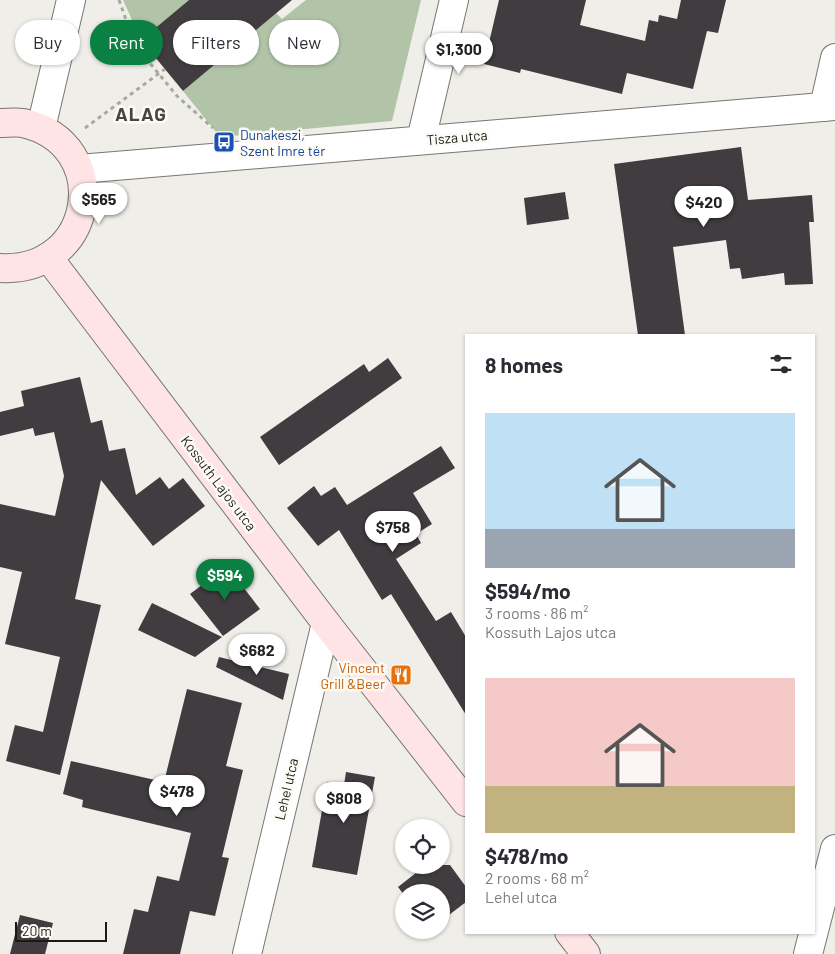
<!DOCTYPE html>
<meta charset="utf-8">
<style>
:root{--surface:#fff;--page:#f7f7f7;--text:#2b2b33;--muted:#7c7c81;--accent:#0b8043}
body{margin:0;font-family:Barlow,sans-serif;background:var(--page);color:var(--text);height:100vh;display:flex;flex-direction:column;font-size:19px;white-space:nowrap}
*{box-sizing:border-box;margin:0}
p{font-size:16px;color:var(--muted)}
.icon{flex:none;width:28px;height:28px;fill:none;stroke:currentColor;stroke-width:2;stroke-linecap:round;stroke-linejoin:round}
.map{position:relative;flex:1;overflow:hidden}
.drawer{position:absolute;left:465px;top:334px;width:350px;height:600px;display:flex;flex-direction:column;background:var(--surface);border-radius:0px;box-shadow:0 1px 4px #0004}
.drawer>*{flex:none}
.banner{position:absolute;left:15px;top:20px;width:375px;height:45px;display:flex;gap:10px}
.tools{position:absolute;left:395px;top:819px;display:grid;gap:10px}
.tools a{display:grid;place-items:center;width:55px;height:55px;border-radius:50%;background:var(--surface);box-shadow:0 1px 4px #0004;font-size:25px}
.scale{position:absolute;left:15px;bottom:12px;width:92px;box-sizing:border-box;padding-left:5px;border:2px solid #1b1a18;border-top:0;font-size:14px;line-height:18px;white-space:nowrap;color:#1b1a18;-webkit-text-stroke:4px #fdfbf5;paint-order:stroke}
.price{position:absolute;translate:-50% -42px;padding:0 11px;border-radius:18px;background:#fff;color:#222;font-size:16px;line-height:32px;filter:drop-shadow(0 1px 2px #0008)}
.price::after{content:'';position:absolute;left:50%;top:30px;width:15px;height:11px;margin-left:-8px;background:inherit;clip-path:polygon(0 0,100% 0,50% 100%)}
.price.active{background:var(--accent);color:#fff}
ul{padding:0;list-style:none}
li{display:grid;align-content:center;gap:10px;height:265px;padding:0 20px}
li span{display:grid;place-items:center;height:155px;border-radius:0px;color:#555}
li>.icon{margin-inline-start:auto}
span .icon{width:90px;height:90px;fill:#fffc;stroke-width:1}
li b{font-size:21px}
h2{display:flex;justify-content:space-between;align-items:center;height:60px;padding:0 20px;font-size:21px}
.chip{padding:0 18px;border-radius:22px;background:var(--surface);box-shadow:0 1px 4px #0004;font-size:18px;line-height:45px}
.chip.active{background:var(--accent);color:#fff}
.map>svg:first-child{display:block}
.green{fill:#b1c4a8}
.building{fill:#403c40}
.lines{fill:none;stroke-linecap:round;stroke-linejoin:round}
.street-casing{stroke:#777671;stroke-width:30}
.secondary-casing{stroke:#777671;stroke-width:30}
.path{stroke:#a8a7a2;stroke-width:3;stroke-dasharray:4 4;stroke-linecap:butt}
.street{stroke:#fff;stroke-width:28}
.secondary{stroke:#ffe4e5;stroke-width:28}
.labels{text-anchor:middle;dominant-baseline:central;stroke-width:5;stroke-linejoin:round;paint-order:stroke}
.transit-label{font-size:14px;fill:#164399;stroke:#fdfbf5;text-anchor:start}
.street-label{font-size:14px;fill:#1b1a18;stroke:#fdfbf5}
.food-label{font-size:14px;fill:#c56008;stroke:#fdfbf5;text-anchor:end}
.district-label{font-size:19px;font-weight:bold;letter-spacing:1px;fill:#464540;stroke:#fdfbf5}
</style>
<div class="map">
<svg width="835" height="954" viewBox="0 0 835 954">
<rect width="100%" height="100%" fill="#efeee8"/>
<g class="green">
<polygon points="123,0 189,0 141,40"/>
<polygon points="306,0 421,0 392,121 220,137 183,91 276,13 282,19"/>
</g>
<g class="building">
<polygon points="189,0 292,0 183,91 141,40"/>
<polygon points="499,0 586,0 580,25 645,41 649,20 658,22 659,15 677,19 681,0 726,0 718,33 707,31 693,89 627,73 622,94 521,69 520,73 484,64"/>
<polygon points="741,147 748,200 812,195 814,222 809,222 813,284 785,285 784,273 742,279 740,268 730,269 726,240 673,247 685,335 638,335 614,164"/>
<polygon points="565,192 569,219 527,225 524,198"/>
<polygon points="388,358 402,378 279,465 260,437 364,364 369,372"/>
<polygon points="80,377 91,423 102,420 109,451 125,448 136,495 160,477 169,489 183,478 205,506 153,546 101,480 75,599 101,605 60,775 6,761 15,725 43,732 60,657 5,644 22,572 0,567 0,504 55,516 64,476 54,432 35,436 33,428 0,436 0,412 24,406 21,391"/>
<polygon points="441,446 455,468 413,493 432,524 416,534 421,543 396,559 436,621 451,612 466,637 466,715 391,594 382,600 339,530 318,546 287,508 314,486 321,496 335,487 347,505"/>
<polygon points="227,566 260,609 223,636 190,594"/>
<polygon points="152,603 175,614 222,637 195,657 138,630"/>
<polygon points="219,657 289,674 283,700 216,667"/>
<polygon points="187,689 242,703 226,766 243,770 222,857 229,858 215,916 190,911 180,954 123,954 134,909 148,912 157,876 179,881 191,833 82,807 83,800 63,794 71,761 164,782"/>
<polygon points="346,772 375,777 357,875 312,867 327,782 344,785"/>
<polygon points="426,865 450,865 466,887 466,902 441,921 441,892 404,892 404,895 398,887"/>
<polygon points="20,915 53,923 45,954 10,954"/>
</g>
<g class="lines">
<g class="street-casing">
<g id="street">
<polyline points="824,107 835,58"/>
<polyline points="41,128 71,0"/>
<polyline points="421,140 454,0"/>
<polyline points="79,169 835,106"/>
<polyline points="247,954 326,623"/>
<polyline points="808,954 835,849"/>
</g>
</g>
<g class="secondary-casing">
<g id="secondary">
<path d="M0,123C7,123 16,122 23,123C116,144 95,274 0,268"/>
<polyline points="48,257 326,623 466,802"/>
<polyline points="569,932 586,954"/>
</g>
</g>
<g class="path">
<polyline points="119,0 135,45 177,96 213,128"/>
<polyline points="85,128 165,69"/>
</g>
<use href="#street" class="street"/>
<use href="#secondary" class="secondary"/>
</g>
<defs>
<g id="bus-square" transform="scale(1.125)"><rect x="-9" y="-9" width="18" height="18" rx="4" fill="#1a4fb4" stroke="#fdfbf5"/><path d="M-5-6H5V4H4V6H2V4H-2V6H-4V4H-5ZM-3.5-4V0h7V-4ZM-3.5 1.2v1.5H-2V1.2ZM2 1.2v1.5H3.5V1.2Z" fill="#fff"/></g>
<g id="restaurant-square" transform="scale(1.125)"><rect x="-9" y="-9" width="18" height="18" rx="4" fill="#e8710a" stroke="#fdfbf5"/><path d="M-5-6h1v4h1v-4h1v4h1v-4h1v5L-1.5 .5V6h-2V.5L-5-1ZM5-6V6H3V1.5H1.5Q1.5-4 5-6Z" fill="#fff"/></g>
</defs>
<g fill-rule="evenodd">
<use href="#bus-square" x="224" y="142"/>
<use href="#restaurant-square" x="401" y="675"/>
</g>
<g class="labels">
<g class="transit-label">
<text x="240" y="134">Dunakeszi,<tspan x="240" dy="16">Szent Imre tér</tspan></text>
</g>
<g class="street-label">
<text transform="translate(457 137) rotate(-5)">Tisza utca</text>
<text transform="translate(219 483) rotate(53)">Kossuth Lajos utca</text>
<text transform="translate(286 789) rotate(-77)">Lehel utca</text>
</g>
<g class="food-label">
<text x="385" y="667">Vincent<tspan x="385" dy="16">Grill &amp;Beer</tspan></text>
</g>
<g class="district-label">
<text x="141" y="113">ALAG</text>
</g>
</g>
</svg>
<div class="tools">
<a><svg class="icon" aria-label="locate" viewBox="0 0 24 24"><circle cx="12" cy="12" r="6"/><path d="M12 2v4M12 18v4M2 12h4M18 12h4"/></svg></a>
<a><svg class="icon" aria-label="layers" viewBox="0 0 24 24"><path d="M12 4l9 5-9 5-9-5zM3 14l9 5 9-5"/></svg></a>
</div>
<div class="scale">20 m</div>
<b class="price" style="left:459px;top:75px">$1,300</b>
<b class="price" style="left:99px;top:225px">$565</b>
<b class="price" style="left:704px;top:228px">$420</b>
<b class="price" style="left:393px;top:553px">$758</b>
<b class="price active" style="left:225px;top:601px">$594</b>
<b class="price" style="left:257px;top:676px">$682</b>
<b class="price" style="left:177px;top:817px">$478</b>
<b class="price" style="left:344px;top:824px">$808</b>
<div class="banner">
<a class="chip">Buy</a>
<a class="chip active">Rent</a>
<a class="chip">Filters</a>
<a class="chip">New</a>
</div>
<section class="drawer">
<h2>8 homes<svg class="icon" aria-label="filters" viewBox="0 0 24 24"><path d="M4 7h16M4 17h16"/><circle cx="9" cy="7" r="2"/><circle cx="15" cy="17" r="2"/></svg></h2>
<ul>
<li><span style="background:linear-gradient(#bfe0f5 75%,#9aa5b1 0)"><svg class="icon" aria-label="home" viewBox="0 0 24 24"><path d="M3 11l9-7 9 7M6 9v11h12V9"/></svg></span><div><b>$594/mo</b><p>3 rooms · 86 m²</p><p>Kossuth Lajos utca</p></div></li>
<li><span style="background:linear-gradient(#f6c9c9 70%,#c2b280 0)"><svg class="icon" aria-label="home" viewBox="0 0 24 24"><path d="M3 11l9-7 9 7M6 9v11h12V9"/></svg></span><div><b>$478/mo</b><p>2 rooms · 68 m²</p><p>Lehel utca</p></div></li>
</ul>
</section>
</div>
